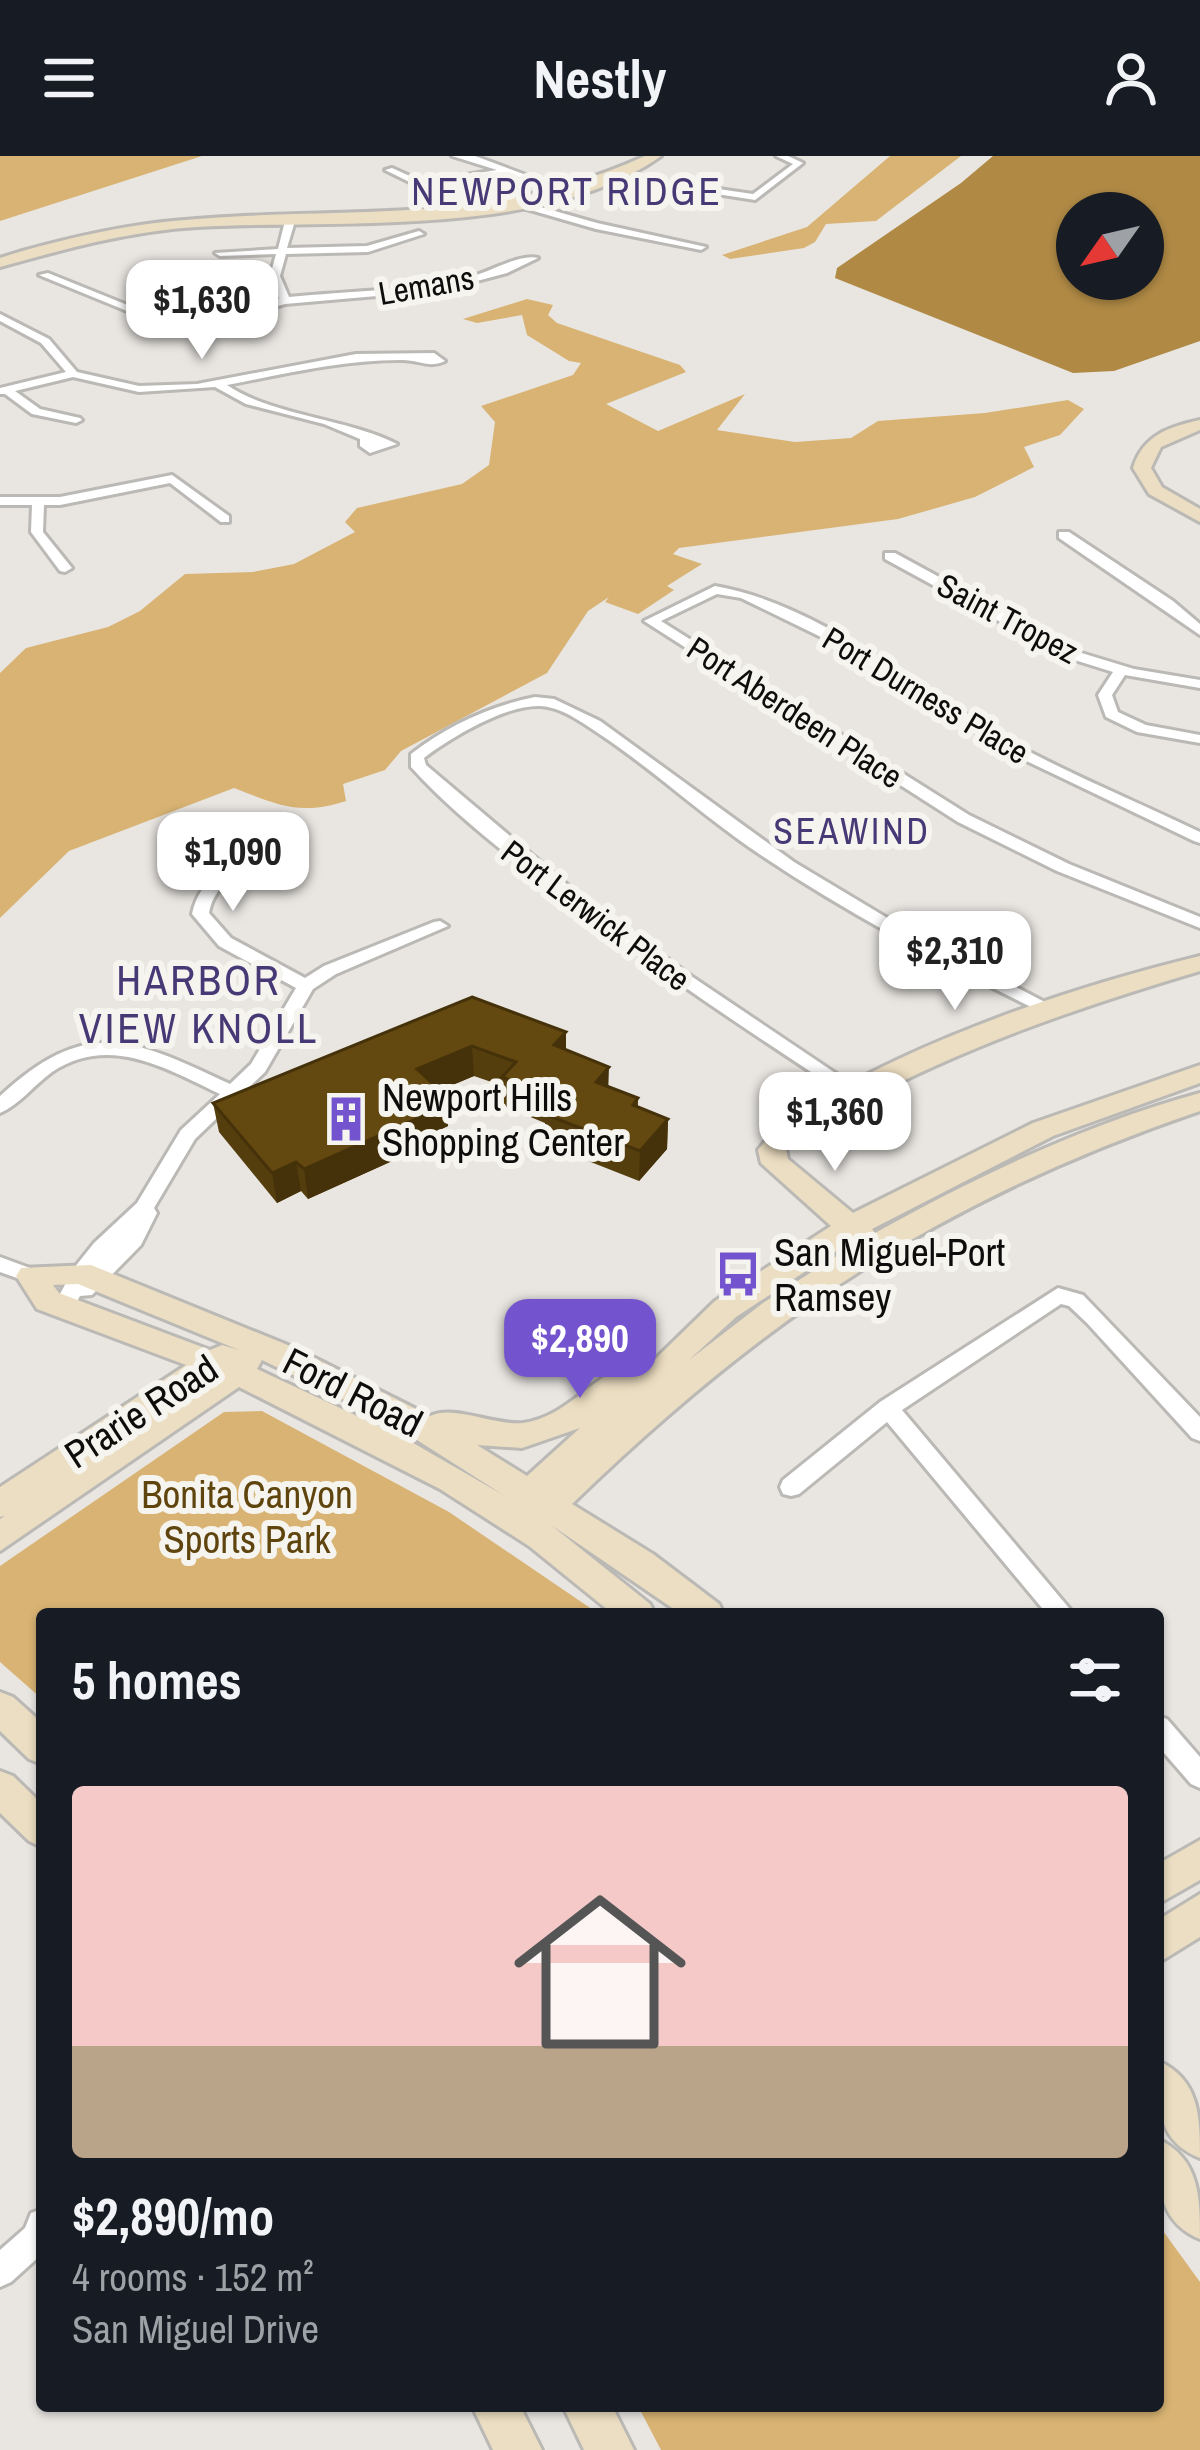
<!DOCTYPE html>
<meta charset="utf-8">
<style>
:root{--surface:#171b24;--page:#20242c;--text:#f1f3f6;--muted:#9ea1a6;--line:#363941;--accent:#7454ce}
body{margin:0;font-family:"Archivo Narrow",sans-serif;background:var(--page);color:var(--text);height:100vh;display:flex;flex-direction:column;font-size:45px;white-space:nowrap}
*{box-sizing:border-box;margin:0}
p{font-size:39px;color:var(--muted)}
.icon{flex:none;width:66px;height:66px;fill:none;stroke:currentColor;stroke-width:2;stroke-linecap:round;stroke-linejoin:round}
.map{position:relative;flex:1;overflow:hidden}
.details{position:absolute;left:36px;top:1452px;width:1128px;height:804px;display:flex;flex-direction:column;background:var(--surface);border-radius:12px;box-shadow:0 3px 9px #0004}
.details>*{flex:none}
.needle{width:78px;rotate:236deg}
.fabs{position:absolute;left:1056px;top:36px;display:grid;gap:24px}
.fabs a{display:grid;place-items:center;width:108px;height:108px;border-radius:50%;background:var(--surface);box-shadow:0 3px 9px #0004;font-size:60px}
.price{position:absolute;translate:-50% -102px;padding:0 27px;border-radius:24px;background:#fff;color:#222;font-size:39px;line-height:78px;filter:drop-shadow(0 3px 6px #0008)}
.price::after{content:'';position:absolute;left:50%;top:72px;width:36px;height:27px;margin-left:-18px;background:inherit;clip-path:polygon(0 0,100% 0,50% 100%)}
.price.on{background:var(--accent);color:#fff}
ul{padding:0;list-style:none}
li{display:grid;align-content:center;gap:24px;height:636px;padding:0 36px}
li+li{border-top:3px solid var(--line)}
li span{display:grid;place-items:center;height:372px;border-radius:12px;color:#555}
li>.icon{margin-inline-start:auto}
span .icon{width:216px;height:216px;fill:#fffc;stroke-width:1}
li b{font-size:51px}
h2{display:flex;justify-content:space-between;align-items:center;height:144px;padding:0 36px;font-size:51px}
header{display:flex;justify-content:space-between;align-items:center;height:156px;padding:0 36px;background:var(--surface);font-size:54px;font-weight:700}
.map>svg:first-child{display:block}
.green{fill:#d8b373}
.water{fill:#b08a45;fill-rule:evenodd}
.lines{fill:none;stroke-linecap:round;stroke-linejoin:round}
.street-casing{stroke:#bbb9b5;stroke-width:6}
.secondary-casing{stroke:#bbb9b5;stroke-width:6}
.street{fill:#fff;fill-rule:evenodd}
.secondary{fill:#ecdec2;fill-rule:evenodd}
.wall{fill:#553e0d}
.shaded-wall{fill:#45320a}
.building{fill:#63480f;stroke:#45320a;stroke-width:3}
.labels{text-anchor:middle;dominant-baseline:central;stroke-width:12;stroke-linejoin:round;paint-order:stroke}
.far-street-label{font-size:33px;fill:#0e0d0c;stroke:#f6f4ef}
.far-neighbourhood-label{font-size:36px;letter-spacing:3px;fill:#463975;stroke:#f6f4ef}
.far-quarter-label{font-size:39px;letter-spacing:3px;fill:#463975;stroke:#f6f4ef}
.poi-label{font-size:39px;fill:#0e0d0c;stroke:#f6f4ef;text-anchor:start}
.street-label{font-size:39px;fill:#0e0d0c;stroke:#f6f4ef}
.park-label{font-size:39px;fill:#5f450d;stroke:#f6f4ef}
.neighbourhood-label{font-size:42px;letter-spacing:3px;fill:#463975;stroke:#f6f4ef}
</style>
<header><svg class="icon" aria-label="menu" viewBox="0 0 24 24"><path d="M4 6h16M4 12h16M4 18h16"/></svg>Nestly<svg class="icon" aria-label="person" viewBox="0 0 24 24"><circle cx="12" cy="8" r="4"/><path d="M4 21q1-7 8-7t8 7"/></svg></header>
<div class="map">
<svg width="1200" height="2294" viewBox="0 0 1200 2294">
<rect width="100%" height="100%" fill="#e9e6e2"/>
<g class="green">
<polygon points="0,0 202,0 0,65"/>
<polygon points="890,0 961,0 876,65 826,68 815,86 804,92 730,103 722,99 807,71"/>
<path d="M527,143L553,149L548,159L557,167L680,209L686,216L606,248L658,275L745,238L717,274L795,286L851,282L878,265L985,257L1068,244L1084,253L1060,279L1024,291L1034,311L975,341L898,363L679,392L673,398L702,408L667,430L674,434L638,458L605,446L609,441L588,455L547,517L401,595L385,614L343,628L346,645C299,660 278,649 234,632L69,695L0,762V517L26,492L108,471L140,455L185,418L253,416L294,408L355,376L345,366L357,352L462,328L489,309L495,266L481,250L573,219L581,207L569,205L527,179L522,159L477,167L463,163Z"/>
<polygon points="262,1255 449,1356 599,1458 42,1458 42,1543 0,1506 0,1410 224,1256"/>
<polygon points="1158,2068 1200,2126 1200,2294 661,2294 638,2250 1158,2250"/>
</g>
<path class="water" d="M993,0H1200V185L1114,215L1073,217L835,122L837,112L961,27ZM1143,57V123H1077V57Z"/>
<g class="lines">
<g class="street-casing">
<g id="street">
<polygon points="452,0 475,0 566,34 558,36 507,17 422,32 385,14 392,12 423,26 497,14"/>
<polygon points="776,0 788,0 803,7 755,44 603,20 607,17 753,38 793,8"/>
<polygon points="516,44 597,67 706,91 701,94 596,73 513,49"/>
<path d="M290,62L295,65L287,92L367,90L419,75L424,78L368,96L286,98L280,120L289,141C348,135 409,135 467,122C488,117 520,97 538,102L507,117L473,126L411,137L285,148L204,171L176,175L39,119L48,117L177,169L203,165L279,143L270,120L276,98L220,100L215,97L278,93L285,65Z"/>
<path d="M0,158L49,183L77,216L139,230L197,228L356,198L434,197L445,205C428,213 418,203 400,204C341,204 285,218 227,229C273,260 346,262 397,288L370,297L360,290V283L324,268L246,248L215,231L139,236L73,221L15,235L40,253L80,262L82,264L76,267L32,258L5,238H0V232L66,216L41,187L0,165Z"/>
<polygon points="172,319 229,360 229,366 221,366 170,327 60,349 44,349 43,376 72,412 65,416 60,415 31,376 32,349 0,349 0,341 60,341"/>
<polygon points="1059,376 1069,376 1173,445 1200,468 1200,479 1059,382"/>
<polygon points="885,397 895,397 1075,495 1134,513 1200,524 1200,532 1125,519 1112,539 1118,556 1146,569 1200,579 1200,587 1137,576 1106,561 1098,539 1113,516 1065,501 885,403"/>
<path d="M715,430C822,448 929,541 1024,593C1081,623 1142,648 1200,676V687L1194,685L1014,599L819,480L741,442L717,438L661,465L969,659L1069,708L1200,761V772L1057,715L958,666L644,465Z"/>
<path d="M535,541L554,543L600,565L794,706L904,772L1058,853L1049,859L1043,857C942,807 842,755 749,691C699,656 654,615 604,581C587,570 568,555 548,551C514,543 450,582 424,602L426,609L581,740L691,820L865,937L856,943L849,941C742,871 635,800 535,720C492,687 447,651 411,611V598C447,570 490,550 535,541Z"/>
<path d="M298,686L306,691L304,694C267,706 217,714 209,757L231,782L305,822L324,810L434,766L440,765L448,770L336,818L313,833L265,916L195,983L154,1052L157,1057L141,1089L92,1139L80,1140L71,1156H57L53,1151L74,1112L94,1087L137,1047L181,974L220,938C165,912 109,878 52,916C34,929 19,949 0,957V940C86,860 133,882 230,928L251,908L296,832L219,790L192,758C202,709 255,698 298,686Z"/>
<polygon points="0,1101 38,1115 41,1120 31,1127 0,1116"/>
<polygon points="1058,1132 1083,1139 1200,1261 1200,1285 1192,1282 1087,1167 1069,1150 1061,1148 902,1254 1074,1458 1047,1458 887,1266 799,1338 791,1340 783,1338 780,1331 783,1324 880,1246"/>
<polygon points="1158,1560 1167,1563 1200,1601 1200,1632 1191,1628 1158,1590"/>
<polygon points="42,2053 42,2098 11,2126 0,2131 0,2094 25,2072 31,2057"/>
</g>
</g>
<g class="secondary-casing">
<g id="secondary">
<path d="M645,0H661C545,83 334,63 197,71C129,75 65,93 0,111V102L19,96C69,82 120,70 173,65C342,48 483,74 645,0Z"/>
<path d="M1200,264V274L1161,291L1151,312L1162,331L1200,353V366L1149,338L1133,312C1143,279 1169,271 1200,264Z"/>
<path d="M1200,800V815C1082,850 965,890 856,949C832,962 805,973 786,993L788,1003L853,1057L1033,967L1200,909V927L1053,980L872,1073L875,1077C977,1020 1087,968 1200,937V955C942,1043 767,1159 572,1348L653,1398L719,1448L724,1458H681L551,1369L650,1448L655,1458H613L529,1390L440,1333L239,1231L0,1395V1363L5,1360L0,1361V1331L186,1209L37,1153L16,1120L21,1112L91,1109L295,1192L430,1260C454,1248 494,1270 523,1267C567,1261 592,1220 631,1207L644,1214L715,1145L831,1070L761,1007L758,994L778,970C898,890 1061,834 1200,800ZM850,1086L854,1089L763,1147L689,1204L736,1161ZM78,1128L239,1194L222,1189L210,1194L59,1137L53,1129ZM262,1204L384,1263L505,1340L408,1284L257,1213ZM580,1272L527,1320L477,1289L522,1292Z"/>
<polygon points="0,1536 13,1541 42,1567 42,1608 29,1603 0,1575"/>
<polygon points="0,1615 13,1620 42,1648 42,1691 29,1685 0,1657"/>
<polygon points="1200,1684 1200,1724 1158,1748 1158,1708"/>
<polygon points="1200,1738 1200,1781 1158,1807 1158,1764"/>
<path d="M1158,1905C1200,1923 1200,1962 1200,2002C1155,1984 1158,1946 1158,1905Z"/>
<path d="M1158,1983C1200,2003 1200,2041 1200,2083C1156,2065 1158,2024 1158,1983Z"/>
<polygon points="472,2250 520,2250 542,2294 493,2294"/>
<polygon points="563,2250 612,2250 634,2294 584,2294"/>
</g>
</g>
<use href="#street" class="street"/>
<use href="#secondary" class="secondary"/>
</g>
<polygon class="wall" points="472,841 566,893 608,930 638,942 638,951 668,963 667,993 639,1025 545,988 545,967 504,950 503,930 474,920 439,934 448,970 420,983 421,992 308,1043 301,1035 277,1047 219,976 213,947"/>
<g class="shaded-wall">
<polygon points="566,876 566,905 554,889"/>
<polygon points="472,890 474,920 420,943 417,913"/>
<polygon points="609,911 608,940 596,926"/>
<polygon points="446,940 448,970 420,983 421,992 308,1043 304,1013 412,956"/>
<polygon points="668,963 667,993 639,1025 640,995"/>
<polygon points="296,1006 301,1035 277,1047 272,1017"/>
</g>
<polygon class="building" points="472,841 566,876 554,889 609,911 596,926 638,942 633,949 668,963 640,995 544,958 558,943 502,921 516,906 472,890 417,913 446,940 412,956 418,962 304,1013 296,1006 272,1017 213,947"/>
<defs>
<g id="building-bare" transform="scale(3.6)"><path d="M-4-6H4V6H1V3H-1V6H-4ZM-2.5-4.3h1.7v1.8h-1.7ZM.8-4.3h1.7v1.8H.8ZM-2.5-1h1.7V.8h-1.7ZM.8-1h1.7V.8H.8Z" fill="#7454ce" stroke="#f6f4ef" stroke-width="2.5" paint-order="stroke"/></g>
<g id="bus-bare" transform="scale(3.6)"><path d="M-5-6H5V4H4V6H2V4H-2V6H-4V4H-5ZM-3.5-4V0h7V-4ZM-3.5 1.2v1.5H-2V1.2ZM2 1.2v1.5H3.5V1.2Z" fill="#7454ce" stroke="#f6f4ef" stroke-width="2.5" paint-order="stroke"/></g>
</defs>
<g fill-rule="evenodd">
<use href="#building-bare" x="346" y="963"/>
<use href="#bus-bare" x="738" y="1118"/>
</g>
<g class="labels">
<g class="far-street-label">
<text transform="translate(426 129) rotate(-10)">Lemans</text>
<text transform="translate(1008 462) rotate(28)">Saint Tropez</text>
<text transform="translate(926 539) rotate(31)">Port Durness Place</text>
<text transform="translate(795 556) rotate(33)">Port Aberdeen Place</text>
<text transform="translate(596 759) rotate(37)">Port Lerwick Place</text>
</g>
<g class="far-neighbourhood-label">
<text x="852" y="675">SEAWIND</text>
</g>
<g class="far-quarter-label">
<text x="567" y="35">NEWPORT RIDGE</text>
</g>
<g class="poi-label">
<text x="382" y="941">Newport Hills<tspan x="382" dy="45">Shopping Center</tspan></text>
<text x="774" y="1096">San Miguel-Port<tspan x="774" dy="45">Ramsey</tspan></text>
</g>
<g class="street-label">
<text transform="translate(353 1236) rotate(27)">Ford Road</text>
<text transform="translate(141 1255) rotate(-33)">Prarie Road</text>
</g>
<g class="park-label">
<text x="247" y="1338">Bonita Canyon<tspan x="247" dy="45">Sports Park</tspan></text>
</g>
<g class="neighbourhood-label">
<text x="199" y="824">HARBOR<tspan x="199" dy="48">VIEW KNOLL</tspan></text>
</g>
</g>
</svg>
<div class="fabs">
<a><svg class="needle" viewBox="-14 -14 28 28"><path d="M0-13l5 13h-10z" fill="#e53935"/><path d="M0 13l5-13h-10z" fill="#9ea1a6"/></svg></a>
</div>
<b class="price" style="left:202px;top:206px">$1,630</b>
<b class="price" style="left:233px;top:758px">$1,090</b>
<b class="price" style="left:955px;top:857px">$2,310</b>
<b class="price" style="left:835px;top:1018px">$1,360</b>
<b class="price on" style="left:580px;top:1245px">$2,890</b>
<section class="details">
<h2>5 homes<svg class="icon" aria-label="filters" viewBox="0 0 24 24"><path d="M4 7h16M4 17h16"/><circle cx="9" cy="7" r="2"/><circle cx="15" cy="17" r="2"/></svg></h2>
<ul>
<li><span style="background:linear-gradient(#f6c9c9 70%,#b9a48a 0)"><svg class="icon" aria-label="home" viewBox="0 0 24 24"><path d="M3 11l9-7 9 7M6 9v11h12V9"/></svg></span><div><b>$2,890/mo</b><p>4 rooms · 152 m²</p><p>San Miguel Drive</p></div></li>
</ul>
</section>
</div>
